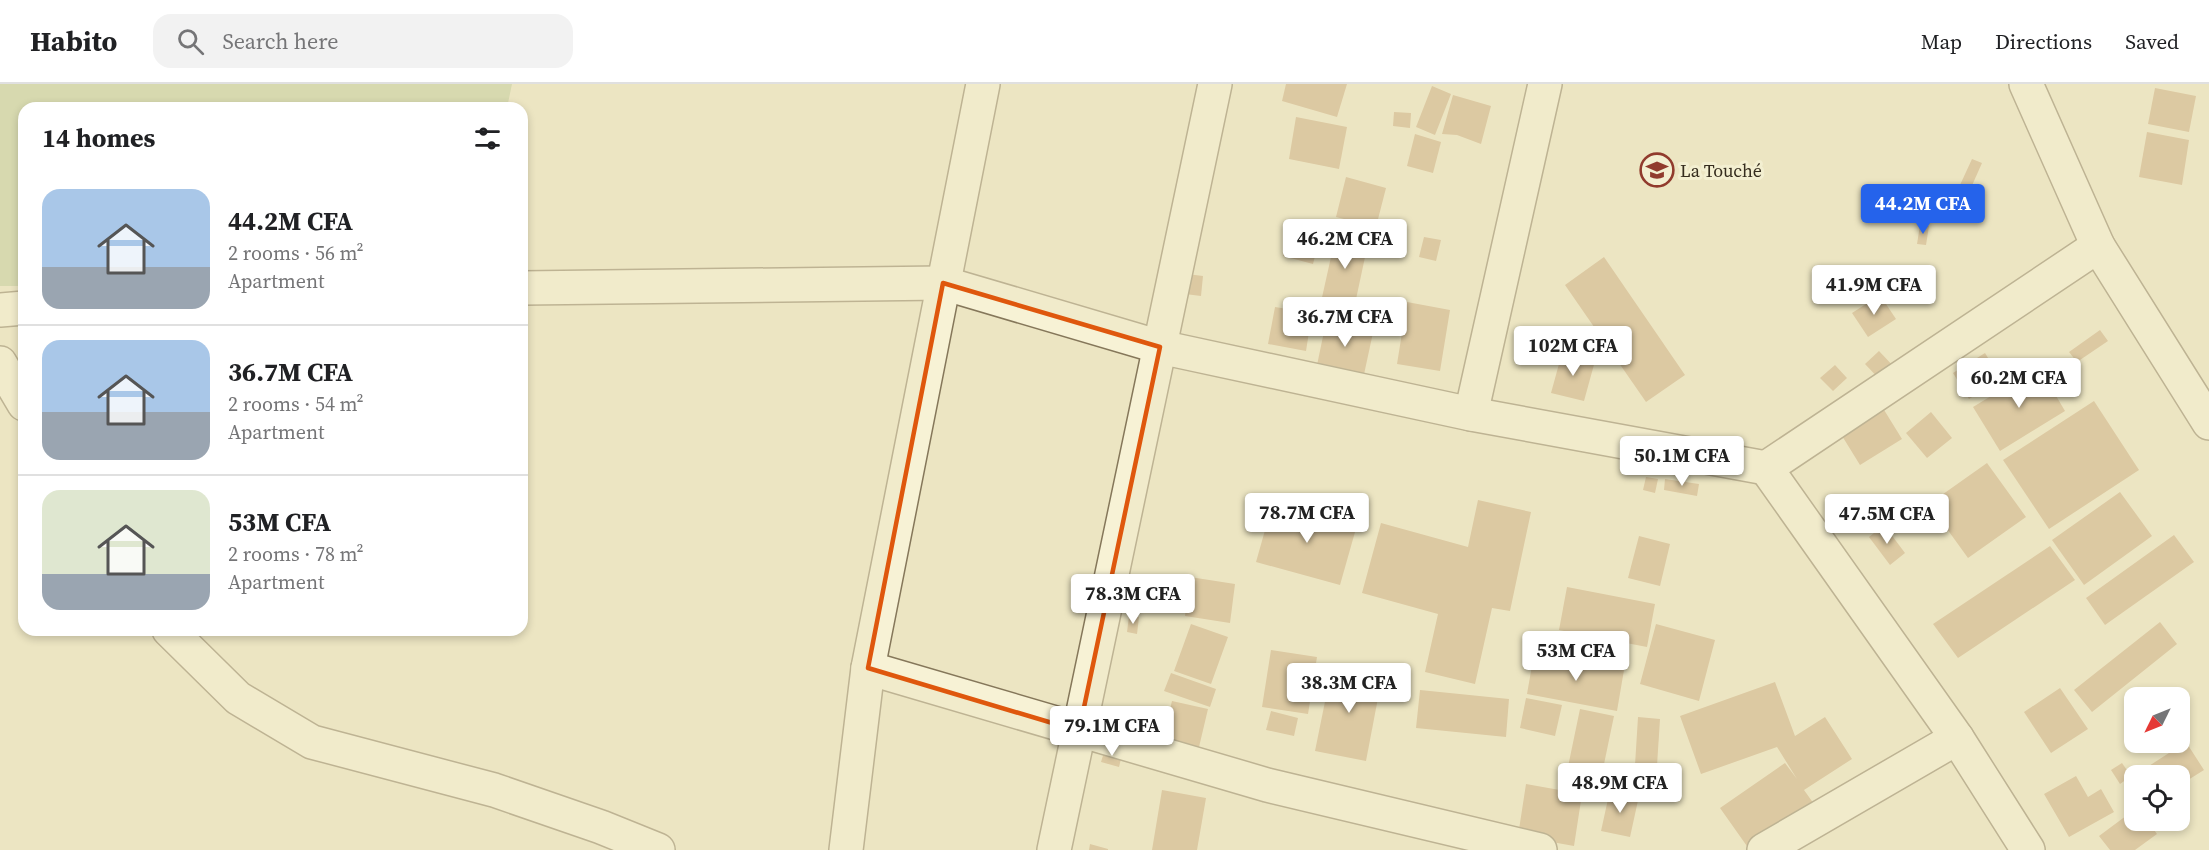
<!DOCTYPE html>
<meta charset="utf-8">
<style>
:root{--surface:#fff;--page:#f2f2f2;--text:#202124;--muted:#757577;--line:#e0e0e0;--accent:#2563eb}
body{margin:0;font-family:"Source Serif 4",serif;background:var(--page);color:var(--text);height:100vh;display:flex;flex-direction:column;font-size:22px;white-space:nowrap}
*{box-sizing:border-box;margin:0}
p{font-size:20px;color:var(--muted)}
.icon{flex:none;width:33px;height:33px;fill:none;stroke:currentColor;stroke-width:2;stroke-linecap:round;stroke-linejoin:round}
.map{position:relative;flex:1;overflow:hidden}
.details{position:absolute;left:18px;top:18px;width:510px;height:534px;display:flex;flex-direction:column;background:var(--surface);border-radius:18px;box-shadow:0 3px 9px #0003}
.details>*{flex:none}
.needle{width:39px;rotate:227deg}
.controls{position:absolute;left:2124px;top:603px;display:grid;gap:12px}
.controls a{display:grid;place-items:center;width:66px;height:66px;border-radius:12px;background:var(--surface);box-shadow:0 3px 9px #0003;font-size:30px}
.price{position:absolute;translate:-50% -51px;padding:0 14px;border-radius:6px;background:#fff;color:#222;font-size:20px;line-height:39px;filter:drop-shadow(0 2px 3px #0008)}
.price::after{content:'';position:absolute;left:50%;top:36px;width:18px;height:14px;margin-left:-9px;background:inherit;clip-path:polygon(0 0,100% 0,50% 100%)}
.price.selected{background:var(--accent);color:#fff}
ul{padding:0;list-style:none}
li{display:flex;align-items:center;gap:18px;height:150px;padding:0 24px}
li+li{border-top:2px solid var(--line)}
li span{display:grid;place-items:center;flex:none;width:168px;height:120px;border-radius:18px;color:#555}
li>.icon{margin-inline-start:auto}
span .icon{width:72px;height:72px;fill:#fffc;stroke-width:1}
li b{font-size:26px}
h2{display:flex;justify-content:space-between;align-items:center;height:72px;padding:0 24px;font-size:26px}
header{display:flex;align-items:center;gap:36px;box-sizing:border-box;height:84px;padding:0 30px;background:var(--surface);border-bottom:2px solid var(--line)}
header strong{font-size:28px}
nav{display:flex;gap:33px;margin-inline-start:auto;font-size:21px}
.search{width:420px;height:54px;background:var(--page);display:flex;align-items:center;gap:15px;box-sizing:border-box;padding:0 21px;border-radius:18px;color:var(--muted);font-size:22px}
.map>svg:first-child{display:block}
.green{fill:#bcc997}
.building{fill:#c8a67a}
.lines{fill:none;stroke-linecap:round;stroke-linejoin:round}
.minor-casing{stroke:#85775a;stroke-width:36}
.minor{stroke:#f7f2d5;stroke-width:33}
.marked{fill:none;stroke:#df570d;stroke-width:4.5;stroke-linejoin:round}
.labels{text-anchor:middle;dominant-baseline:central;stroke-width:6;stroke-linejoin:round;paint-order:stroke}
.poi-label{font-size:18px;fill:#352c1e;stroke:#f3efd1;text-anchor:start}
</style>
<header>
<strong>Habito</strong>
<div class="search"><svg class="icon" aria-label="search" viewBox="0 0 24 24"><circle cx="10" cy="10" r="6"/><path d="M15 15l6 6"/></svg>Search here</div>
<nav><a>Map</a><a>Directions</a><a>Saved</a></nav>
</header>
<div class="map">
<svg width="2209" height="766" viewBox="0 0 2209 766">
<rect width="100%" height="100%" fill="#ece5c2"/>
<polygon class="green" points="0,0 512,0 507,24 24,24 24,202 0,202"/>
<g class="building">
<polygon points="1286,0 1347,0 1337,33 1282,17"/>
<polygon points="1432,2 1451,10 1435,51 1416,43"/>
<polygon points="2155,4 2196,12 2189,48 2148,40"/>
<polygon points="1453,11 1491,22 1481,60 1457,51 1442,50"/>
<polygon points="1394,28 1411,29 1410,44 1393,42"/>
<polygon points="1296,33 1347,43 1339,85 1289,75"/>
<polygon points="2147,48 2189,56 2182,101 2139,93"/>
<polygon points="1415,50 1441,58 1433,89 1407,82"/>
<polygon points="1972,75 1982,79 1970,106 1960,101"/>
<polygon points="1346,93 1386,104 1376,143 1336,133"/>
<polygon points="1292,137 1322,145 1313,180 1283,172"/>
<polygon points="1339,137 1371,145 1352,234 1319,227"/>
<polygon points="1920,141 1929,142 1926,161 1917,160"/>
<polygon points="1424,153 1441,156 1436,177 1419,173"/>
<polygon points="1604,173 1685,291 1646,318 1565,201"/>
<polygon points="1863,185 1883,206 1870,217 1850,196"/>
<polygon points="1187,190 1203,192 1201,212 1185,210"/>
<polygon points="1880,211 1896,235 1868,253 1852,229"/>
<polygon points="1407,218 1450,226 1440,287 1397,280"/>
<polygon points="1275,223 1312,229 1306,267 1268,260"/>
<polygon points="1327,233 1374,244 1363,295 1316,286"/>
<polygon points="2100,246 2108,257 2077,278 2069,268"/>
<polygon points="1879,267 1896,285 1882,298 1865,280"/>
<polygon points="1562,269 1595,277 1584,317 1551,309"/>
<polygon points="1985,269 2001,295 1969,315 1953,289"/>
<polygon points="1835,281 1847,294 1833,307 1820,294"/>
<polygon points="2039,283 2065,327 2000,367 1973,323"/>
<polygon points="2094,317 2139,386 2049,445 2003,376"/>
<polygon points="1881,321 1902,355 1860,381 1839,347"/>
<polygon points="1931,328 1952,354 1927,374 1906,349"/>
<polygon points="1987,379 2026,433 1968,474 1929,420"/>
<polygon points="1646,393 1658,395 1655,409 1643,406"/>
<polygon points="1665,395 1699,400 1697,412 1664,406"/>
<polygon points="2120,408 2152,452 2084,501 2052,456"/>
<polygon points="1478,416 1531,428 1510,527 1492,524 1475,600 1425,588 1438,530 1362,509 1381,439 1468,463"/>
<polygon points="1273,418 1357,441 1340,501 1256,478"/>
<polygon points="1884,441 1905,469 1890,481 1869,453"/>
<polygon points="2174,451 2194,478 2105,541 2086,514"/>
<polygon points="1639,452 1670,460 1660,502 1628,494"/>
<polygon points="2050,462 2075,496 1958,574 1933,540"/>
<polygon points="1190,493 1235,500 1230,539 1185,532"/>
<polygon points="1567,503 1655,520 1647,563 1559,546"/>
<polygon points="1129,532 1139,533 1137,550 1127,548"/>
<polygon points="2160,538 2177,560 2092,628 2074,606"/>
<polygon points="1191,540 1228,553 1211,600 1174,587"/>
<polygon points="1656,540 1715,556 1699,617 1640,600"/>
<polygon points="1271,566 1317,573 1308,630 1262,623"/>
<polygon points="1534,570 1624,586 1617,627 1527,610"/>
<polygon points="1332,583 1382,593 1366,677 1315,667"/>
<polygon points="1171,589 1216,605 1210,623 1164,607"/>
<polygon points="1775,598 1795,652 1825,633 1852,675 1804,706 1814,720 1749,765 1720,724 1785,679 1797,695 1777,663 1701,690 1680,632"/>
<polygon points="2060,604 2088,645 2051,669 2024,628"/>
<polygon points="1420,606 1509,615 1506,653 1416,644"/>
<polygon points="1526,614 1562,621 1555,652 1520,644"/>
<polygon points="1172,617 1208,625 1199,663 1163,654"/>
<polygon points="1580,625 1614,632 1598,709 1564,702"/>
<polygon points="1271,627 1298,634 1294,652 1266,646"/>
<polygon points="1638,633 1660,635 1657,682 1635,681"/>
<polygon points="2186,658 2204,686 2180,701 2180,692 2139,692 2138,689"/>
<polygon points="1106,662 1123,667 1119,683 1101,678"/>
<polygon points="2122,679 2131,692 2120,700 2111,686"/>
<polygon points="2076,692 2088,713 2101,705 2114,728 2069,753 2044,710"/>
<polygon points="1526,700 1582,710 1574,762 1518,752"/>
<polygon points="1162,706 1206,714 1197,766 1152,766"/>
<polygon points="1610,706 1639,712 1630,753 1601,747"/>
<polygon points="2134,726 2134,736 2147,736 2157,750 2135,766 2110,766 2099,752"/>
<polygon points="1090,760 1108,765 1108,766 1089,766"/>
</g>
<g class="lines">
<g class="minor-casing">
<g id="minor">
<polyline points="2026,0 2098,162 2209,339"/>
<polyline points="522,204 943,199 1160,263 1471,330 1766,384 2098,162"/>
<polyline points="0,226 24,224"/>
<polyline points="0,279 24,320"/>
<polyline points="1471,330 1545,0"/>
<polyline points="1766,384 1957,654 2028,766"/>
<polyline points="169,546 238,614 312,658 494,706 601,743 658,766"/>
<polyline points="868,584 1267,701 1540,766"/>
<polyline points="846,766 868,584 983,0"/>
<polyline points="1054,766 1215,0"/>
<polyline points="1764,766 1957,654"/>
</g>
</g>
<use href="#minor" class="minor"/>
</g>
<path d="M0 0H2209V766H0ZM943,199L1160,263L1079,647L868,584Z" fill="#ece5c2" fill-opacity=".55" fill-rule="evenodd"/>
<path class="marked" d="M943,199L1160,263L1079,647L868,584Z"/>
<defs>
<g id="school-ring" transform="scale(1.725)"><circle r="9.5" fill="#f3efd1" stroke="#913b2d" stroke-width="1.5"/><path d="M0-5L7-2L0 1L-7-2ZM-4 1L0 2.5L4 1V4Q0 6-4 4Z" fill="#913b2d"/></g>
</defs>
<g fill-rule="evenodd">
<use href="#school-ring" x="1657" y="86"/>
</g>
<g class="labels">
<g class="poi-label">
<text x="1680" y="86">La Touché</text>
</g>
</g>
</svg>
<div class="controls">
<a><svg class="needle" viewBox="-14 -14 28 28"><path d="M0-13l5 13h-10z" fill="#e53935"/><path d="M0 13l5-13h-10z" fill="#757577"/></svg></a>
<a><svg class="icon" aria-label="locate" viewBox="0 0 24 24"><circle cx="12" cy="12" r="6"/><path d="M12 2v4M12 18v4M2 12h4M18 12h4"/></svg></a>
</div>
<b class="price selected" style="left:1923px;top:151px">44.2M CFA</b>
<b class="price" style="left:1345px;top:186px">46.2M CFA</b>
<b class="price" style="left:1874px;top:232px">41.9M CFA</b>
<b class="price" style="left:1345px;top:264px">36.7M CFA</b>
<b class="price" style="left:1573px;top:293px">102M CFA</b>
<b class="price" style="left:2019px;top:325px">60.2M CFA</b>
<b class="price" style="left:1682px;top:403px">50.1M CFA</b>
<b class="price" style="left:1307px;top:460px">78.7M CFA</b>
<b class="price" style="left:1887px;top:461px">47.5M CFA</b>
<b class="price" style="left:1133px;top:541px">78.3M CFA</b>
<b class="price" style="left:1576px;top:598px">53M CFA</b>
<b class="price" style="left:1349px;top:630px">38.3M CFA</b>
<b class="price" style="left:1112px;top:673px">79.1M CFA</b>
<b class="price" style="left:1620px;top:730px">48.9M CFA</b>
<section class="details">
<h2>14 homes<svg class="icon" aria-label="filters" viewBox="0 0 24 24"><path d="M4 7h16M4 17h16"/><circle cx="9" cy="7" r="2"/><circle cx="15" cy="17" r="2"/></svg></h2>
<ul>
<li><span style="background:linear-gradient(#a9c7e8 65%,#9aa5b1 0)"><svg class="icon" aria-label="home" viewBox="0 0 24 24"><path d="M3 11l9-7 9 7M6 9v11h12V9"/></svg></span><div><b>44.2M CFA</b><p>2 rooms · 56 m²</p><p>Apartment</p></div></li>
<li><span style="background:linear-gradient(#a9c7e8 60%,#9aa5b1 0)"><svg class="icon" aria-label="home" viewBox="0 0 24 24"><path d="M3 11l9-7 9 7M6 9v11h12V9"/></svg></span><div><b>36.7M CFA</b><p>2 rooms · 54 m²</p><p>Apartment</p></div></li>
<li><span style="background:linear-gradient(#dfe7d0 70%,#9aa5b1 0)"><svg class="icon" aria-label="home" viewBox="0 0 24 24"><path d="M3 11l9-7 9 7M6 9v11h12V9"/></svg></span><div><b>53M CFA</b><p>2 rooms · 78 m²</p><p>Apartment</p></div></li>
</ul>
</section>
</div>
